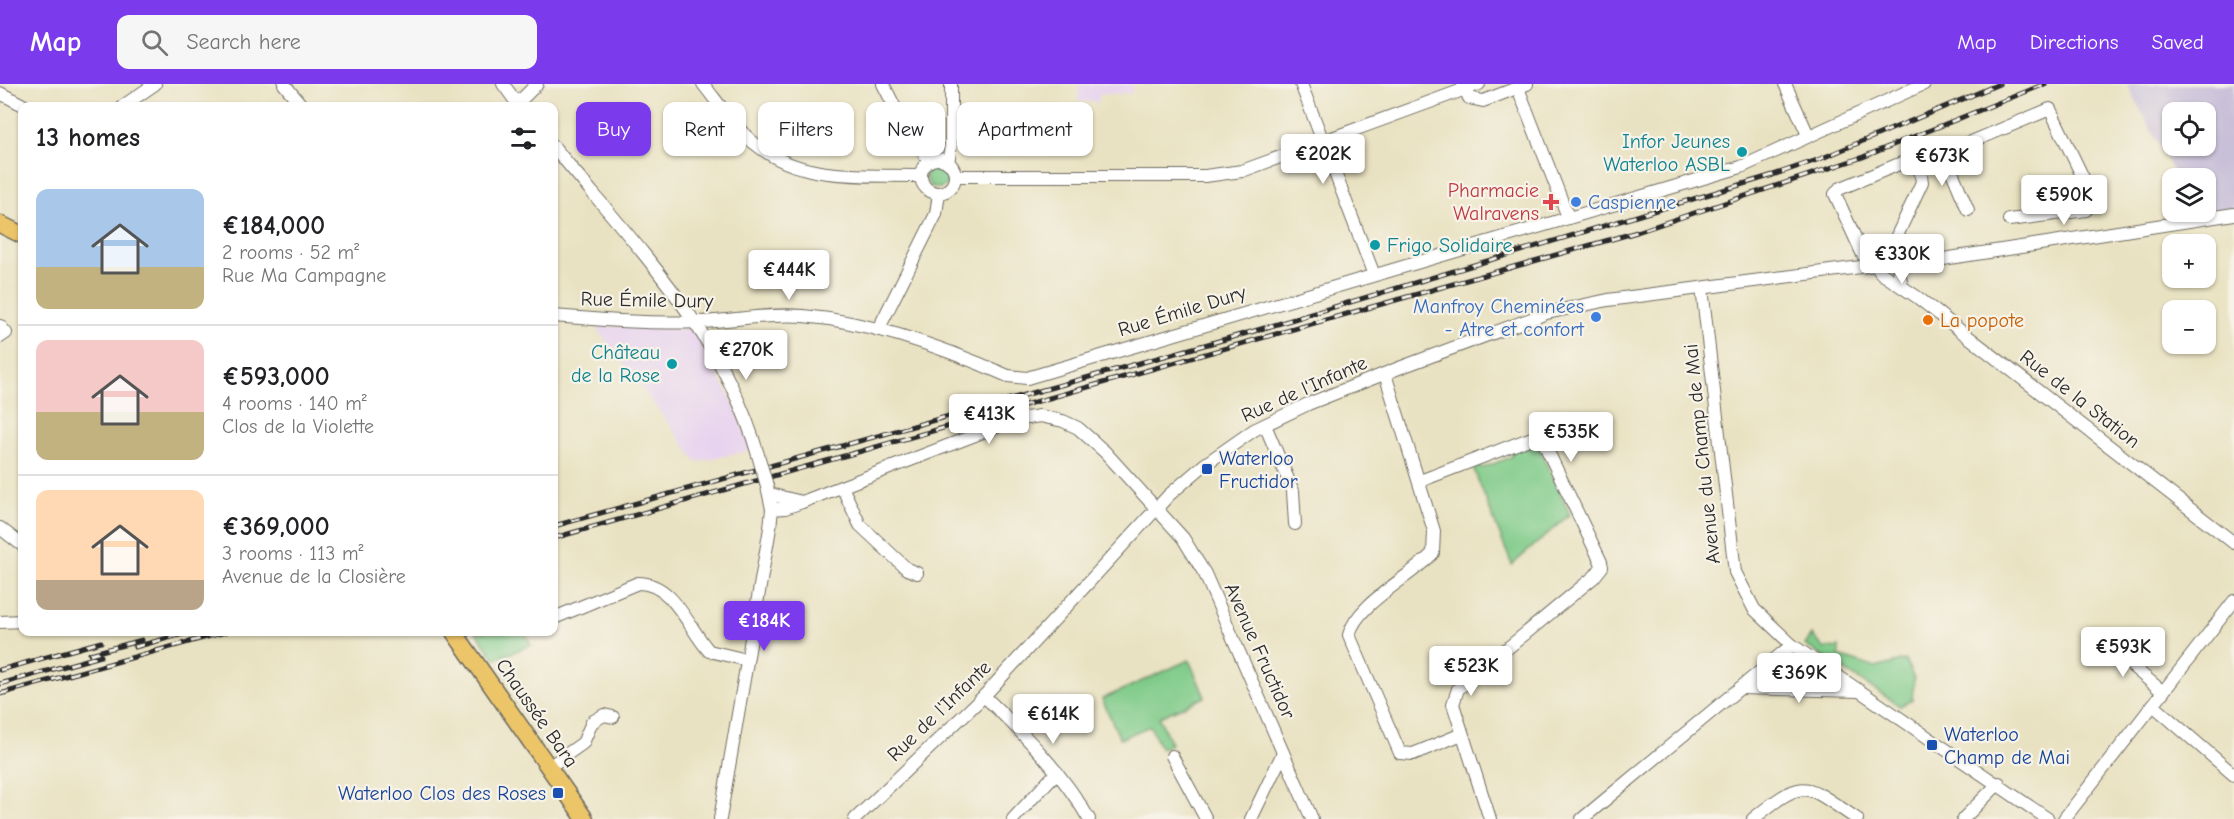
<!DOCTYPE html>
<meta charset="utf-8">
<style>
:root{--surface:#fff;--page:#f6f6f6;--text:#202124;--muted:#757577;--line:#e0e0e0;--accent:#7c3aed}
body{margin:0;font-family:"Comic Neue",sans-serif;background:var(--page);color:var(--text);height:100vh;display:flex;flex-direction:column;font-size:22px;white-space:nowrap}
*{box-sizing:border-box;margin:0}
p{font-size:20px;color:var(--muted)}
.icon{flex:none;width:33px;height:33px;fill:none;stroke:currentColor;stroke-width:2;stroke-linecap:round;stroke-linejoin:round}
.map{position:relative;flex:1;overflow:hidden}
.side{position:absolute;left:18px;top:18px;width:540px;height:534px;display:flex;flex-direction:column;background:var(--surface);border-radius:12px;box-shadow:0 2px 4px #0004}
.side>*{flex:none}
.guide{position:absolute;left:576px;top:18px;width:570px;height:54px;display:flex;gap:12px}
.fabs{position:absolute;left:2162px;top:18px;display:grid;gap:12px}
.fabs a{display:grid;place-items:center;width:54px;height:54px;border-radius:12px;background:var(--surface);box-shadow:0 2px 4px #0004;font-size:30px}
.price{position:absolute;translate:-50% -51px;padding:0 14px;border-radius:6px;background:#fff;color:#222;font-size:20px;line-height:39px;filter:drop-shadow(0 2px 3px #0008)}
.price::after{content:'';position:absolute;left:50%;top:36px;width:18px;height:14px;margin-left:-9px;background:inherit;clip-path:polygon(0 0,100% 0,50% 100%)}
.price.current{background:var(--accent);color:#fff}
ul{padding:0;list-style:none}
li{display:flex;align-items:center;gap:18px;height:150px;padding:0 18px}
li+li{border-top:2px solid var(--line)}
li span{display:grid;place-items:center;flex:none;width:168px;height:120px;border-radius:12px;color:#555}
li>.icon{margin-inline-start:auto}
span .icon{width:72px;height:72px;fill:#fffc;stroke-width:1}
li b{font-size:26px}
h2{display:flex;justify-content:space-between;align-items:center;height:72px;padding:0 18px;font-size:26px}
.tag{padding:0 21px;border-radius:12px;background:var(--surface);box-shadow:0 2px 4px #0004;font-size:21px;line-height:54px}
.tag.current{background:var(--accent);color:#fff}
header{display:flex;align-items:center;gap:36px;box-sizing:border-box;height:84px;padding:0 30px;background:var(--accent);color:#fff}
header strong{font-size:28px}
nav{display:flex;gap:33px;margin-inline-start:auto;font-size:21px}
.search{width:420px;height:54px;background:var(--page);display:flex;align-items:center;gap:15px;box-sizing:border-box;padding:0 21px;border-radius:12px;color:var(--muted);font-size:22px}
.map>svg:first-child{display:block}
.built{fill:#e7d2ef}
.industrial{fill:#c8bfd8;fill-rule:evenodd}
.green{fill:#7fcb89;stroke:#557b5a;stroke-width:1.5}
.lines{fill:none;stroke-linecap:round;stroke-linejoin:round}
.minor-casing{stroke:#6e6b60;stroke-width:14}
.major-casing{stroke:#6e6b60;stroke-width:19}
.minor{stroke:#fff;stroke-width:12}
.major{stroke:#edc569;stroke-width:16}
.rail-casing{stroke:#2b2b2b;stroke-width:5}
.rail{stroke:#f7f3e8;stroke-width:3;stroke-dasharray:9;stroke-linecap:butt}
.minor-bridge-casing{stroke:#6e6b60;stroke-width:14;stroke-linecap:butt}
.minor-bridge{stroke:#fff;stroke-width:12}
.culture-dot{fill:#0f9aa8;stroke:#f7f3e8;stroke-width:2}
.health-dot{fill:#e0444e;stroke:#f7f3e8;stroke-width:2}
.shop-dot{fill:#3f7fe0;stroke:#f7f3e8;stroke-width:2}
.food-dot{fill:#e8710a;stroke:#f7f3e8;stroke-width:2}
.transit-dot{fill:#1a4fb4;stroke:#f7f3e8;stroke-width:2}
.labels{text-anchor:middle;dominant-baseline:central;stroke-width:4.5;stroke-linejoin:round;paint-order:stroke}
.culture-label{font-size:20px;fill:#0d838f;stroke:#f7f3e8;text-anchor:end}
.health-label{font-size:20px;fill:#be3a42;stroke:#f7f3e8;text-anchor:end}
.shop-label{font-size:20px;fill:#366cbe;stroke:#f7f3e8;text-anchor:start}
.street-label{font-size:20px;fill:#2b2b2b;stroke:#f7f3e8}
.food-label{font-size:20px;fill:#c56008;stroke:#f7f3e8;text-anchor:start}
.transit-label{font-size:20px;fill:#164399;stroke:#f7f3e8;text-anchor:start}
</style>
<header>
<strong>Map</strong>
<div class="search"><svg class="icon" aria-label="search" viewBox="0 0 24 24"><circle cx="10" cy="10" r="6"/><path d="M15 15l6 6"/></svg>Search here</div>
<nav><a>Map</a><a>Directions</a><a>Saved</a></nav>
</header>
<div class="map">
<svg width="2234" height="735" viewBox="0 0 2234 735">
<rect width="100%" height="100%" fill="#f7f3e8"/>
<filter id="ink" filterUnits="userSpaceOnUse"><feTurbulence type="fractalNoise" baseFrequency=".0167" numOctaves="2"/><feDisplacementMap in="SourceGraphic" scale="12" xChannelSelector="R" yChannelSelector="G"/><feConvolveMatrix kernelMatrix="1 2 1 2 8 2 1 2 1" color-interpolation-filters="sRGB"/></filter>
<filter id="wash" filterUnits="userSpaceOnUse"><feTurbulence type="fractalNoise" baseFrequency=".008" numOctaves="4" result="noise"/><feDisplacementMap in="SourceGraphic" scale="24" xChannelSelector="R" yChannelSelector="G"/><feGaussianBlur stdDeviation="1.35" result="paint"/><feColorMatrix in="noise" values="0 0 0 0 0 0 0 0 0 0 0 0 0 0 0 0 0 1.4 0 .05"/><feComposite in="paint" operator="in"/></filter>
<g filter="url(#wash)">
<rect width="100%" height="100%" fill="#e9e2c2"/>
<g class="built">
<polygon points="1079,0 1132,0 1132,9 1099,10 1099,18 1078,17"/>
<polygon points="595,242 692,245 734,320 751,366 697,378"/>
</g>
<path class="industrial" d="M2127,0H2234V124L2196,132L2194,128H2205V94H2176ZM2172,28H2205V62H2172Z"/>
<g class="green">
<circle cx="938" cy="92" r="12"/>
<polygon points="1530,359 1542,365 1541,369 1570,430 1512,481 1472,381 1483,384 1511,373 1514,366"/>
<polygon points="476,548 525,548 531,561 495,575"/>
<polygon points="1812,551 1825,565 1839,563 1839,572 1876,584 1905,576 1914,594 1912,616 1900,622 1805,561"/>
<polygon points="1189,576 1205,613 1159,633 1171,660 1161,665 1150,642 1120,655 1102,615"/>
</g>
</g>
<g filter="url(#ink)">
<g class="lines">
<g class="minor-casing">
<g id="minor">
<polyline points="284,0 302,22"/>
<polyline points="503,0 519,22"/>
<path d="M703,0C719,20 734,43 754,59C801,99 864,90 921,92"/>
<polyline points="883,0 907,47 929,77"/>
<polyline points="1301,0 1374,191"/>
<polyline points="1463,0 1469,14 1483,17 1527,0"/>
<polyline points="1785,0 1808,51"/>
<polyline points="1518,4 1568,133"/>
<polyline points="0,9 25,22"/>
<polyline points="517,20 537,0"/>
<polyline points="123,22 155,0"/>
<path d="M554,63C633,159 723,248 758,371"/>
<polyline points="1944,69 1968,126"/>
<circle cx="938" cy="92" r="17"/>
<polyline points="948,79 951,61 951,0"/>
<polyline points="955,92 1205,92 1242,87 1479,0"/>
<polyline points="1889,169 1922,98 1919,79"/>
<polyline points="1876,181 1863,171 1835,110 1839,105 1904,78 1919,79 1933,74 2050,25 2088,104 2091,120 2086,126 2009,136"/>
<polyline points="1898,182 2234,130"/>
<polyline points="1902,202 1896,173 1889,169 1881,170 1876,181 1881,189 1917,213 2234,459"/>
<polyline points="1702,204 1735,488 1754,525 1792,561 2048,735"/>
<path d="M554,232C602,236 650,240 699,238C733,237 769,229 803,232C873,238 945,264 1008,292L1027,294L1741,83L1924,0"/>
<polyline points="0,242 6,249 0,253"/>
<polyline points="878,246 936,130 939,109"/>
<path d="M1385,290L1434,447L1433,469C1410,494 1357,519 1349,551L1400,669L1413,670L1462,650"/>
<polyline points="1265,341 1293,407 1295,440"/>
<polyline points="1420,397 1537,352 1542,355 1601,478 1602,483 1594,493 1458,605 1453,620 1490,735"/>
<polyline points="842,403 860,441 907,485 917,489"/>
<polyline points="769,410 802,418"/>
<polyline points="772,425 785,424 802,418 1014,336 1040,332 1063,337 1078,344 1105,368 1183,454 1205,490 1312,735"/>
<polyline points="0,444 22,461"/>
<path d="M554,534L638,499C674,499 688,544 709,567L747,576"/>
<polyline points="0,538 22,537"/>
<polyline points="2102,557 2163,608"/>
<polyline points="1740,604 1859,607"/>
<path d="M984,612C1024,650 1062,688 1089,735"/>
<polyline points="2153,621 2234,691"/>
<polyline points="1172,672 1206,735"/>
<polyline points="549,683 583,659 592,638 604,631 613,633"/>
<polyline points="720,735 770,444 772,425 767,402"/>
<polyline points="855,735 984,612 1169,411 1204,381 1254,346 1308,320 1399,284 1547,229 1608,216 1876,181"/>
<polyline points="1013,735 1057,688"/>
<polyline points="1251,735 1283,669"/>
<polyline points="1582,735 1792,561"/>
<path d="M1753,735C1806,692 1803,699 1857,735"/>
<polyline points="1963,735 1999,699"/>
<polyline points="2064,735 2234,517"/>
</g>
</g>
<g class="major-casing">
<g id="major">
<polyline points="0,140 22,151"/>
<polyline points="454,548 585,735"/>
</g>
</g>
<use href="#minor" class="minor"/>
<use href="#major" class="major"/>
<g class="rail-casing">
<g id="rail">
<polyline points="554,442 1251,248 1773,91 1820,75 1999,0"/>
<polyline points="554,454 1637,148 1863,73 2045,0"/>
<polyline points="135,563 190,548"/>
<polyline points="90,570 142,556"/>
<polyline points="0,586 101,558"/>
<polyline points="0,600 101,572"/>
<polyline points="0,610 225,548"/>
</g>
</g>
<use href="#rail" class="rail"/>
<g class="minor-bridge-casing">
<polyline id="minor-bridge" points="758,371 767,402"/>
</g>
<use href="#minor-bridge" class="minor-bridge"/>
</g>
</g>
<g class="culture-dot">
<circle cx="1742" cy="68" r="6"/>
<circle cx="1375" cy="161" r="6"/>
<circle cx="672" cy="280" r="6"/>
</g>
<path class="health-dot" d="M1548 109h6v6h6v6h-6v6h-6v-6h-6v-6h6z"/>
<g class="shop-dot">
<circle cx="1576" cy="118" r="6"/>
<circle cx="1596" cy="233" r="6"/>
</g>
<circle class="food-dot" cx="1928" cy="236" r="6"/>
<g class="transit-dot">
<rect x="1201" y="379" width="12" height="12" rx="3"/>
<rect x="1926" y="655" width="12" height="12" rx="3"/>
<rect x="552" y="703" width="12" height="12" rx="3"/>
</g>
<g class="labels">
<g class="culture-label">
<text x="1730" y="57">Infor Jeunes<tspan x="1730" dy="23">Waterloo ASBL</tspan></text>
<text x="1387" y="161" text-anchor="start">Frigo Solidaire</text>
<text x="660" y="268">Château<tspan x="660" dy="23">de la Rose</tspan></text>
</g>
<g class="health-label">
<text x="1539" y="106">Pharmacie<tspan x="1539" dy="23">Walravens</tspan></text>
</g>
<g class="shop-label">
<text x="1588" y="118">Caspienne</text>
<text x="1584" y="222" text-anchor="end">Manfroy Cheminées<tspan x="1584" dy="23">- Atre et confort</tspan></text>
</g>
<g class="street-label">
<text transform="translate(647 216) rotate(1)">Rue Émile Dury</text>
<text transform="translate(1182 227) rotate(-17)">Rue Émile Dury</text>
<text transform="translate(1304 305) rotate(-24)">Rue de l'Infante</text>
<text transform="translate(2080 315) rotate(38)">Rue de la Station</text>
<text transform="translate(1702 370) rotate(-96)">Avenue du Champ de Mai</text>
<text transform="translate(1260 567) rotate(66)">Avenue Fructidor</text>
<text transform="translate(939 627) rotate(-44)">Rue de l'Infante</text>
<text transform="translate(537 629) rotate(55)">Chaussée Bara</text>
</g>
<g class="food-label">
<text x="1940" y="236">La popote</text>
</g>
<g class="transit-label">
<text x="1219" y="374">Waterloo<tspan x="1219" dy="23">Fructidor</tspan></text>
<text x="1944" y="650">Waterloo<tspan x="1944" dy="23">Champ de Mai</tspan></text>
<text x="546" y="709" text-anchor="end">Waterloo Clos des Roses</text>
</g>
</g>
</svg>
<div class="fabs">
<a><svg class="icon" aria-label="locate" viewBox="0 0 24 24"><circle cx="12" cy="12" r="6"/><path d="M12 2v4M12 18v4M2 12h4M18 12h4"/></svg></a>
<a><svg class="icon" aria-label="layers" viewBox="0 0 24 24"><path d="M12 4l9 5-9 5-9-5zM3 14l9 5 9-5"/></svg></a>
<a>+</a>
<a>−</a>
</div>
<b class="price" style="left:1323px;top:101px">€202K</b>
<b class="price" style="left:1942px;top:103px">€673K</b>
<b class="price" style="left:2064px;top:142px">€590K</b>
<b class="price" style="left:1902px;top:201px">€330K</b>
<b class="price" style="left:789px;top:217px">€444K</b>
<b class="price" style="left:746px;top:297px">€270K</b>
<b class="price" style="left:989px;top:361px">€413K</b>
<b class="price" style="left:1571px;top:379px">€535K</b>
<b class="price current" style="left:764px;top:568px">€184K</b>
<b class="price" style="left:2123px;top:594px">€593K</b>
<b class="price" style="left:1471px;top:613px">€523K</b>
<b class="price" style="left:1799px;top:620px">€369K</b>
<b class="price" style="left:1053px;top:661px">€614K</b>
<div class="guide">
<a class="tag current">Buy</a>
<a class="tag">Rent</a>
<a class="tag">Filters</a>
<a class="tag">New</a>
<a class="tag">Apartment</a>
</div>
<section class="side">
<h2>13 homes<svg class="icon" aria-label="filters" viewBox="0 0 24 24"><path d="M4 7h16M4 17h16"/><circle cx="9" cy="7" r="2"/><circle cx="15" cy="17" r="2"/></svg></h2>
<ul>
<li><span style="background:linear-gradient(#a9c7e8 65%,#c2b280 0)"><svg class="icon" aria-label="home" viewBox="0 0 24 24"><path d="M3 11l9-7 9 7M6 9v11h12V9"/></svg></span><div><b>€184,000</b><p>2 rooms · 52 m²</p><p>Rue Ma Campagne</p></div></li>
<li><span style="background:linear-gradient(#f6c9c9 60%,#c2b280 0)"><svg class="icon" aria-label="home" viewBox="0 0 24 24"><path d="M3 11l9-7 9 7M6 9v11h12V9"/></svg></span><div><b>€593,000</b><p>4 rooms · 140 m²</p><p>Clos de la Violette</p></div></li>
<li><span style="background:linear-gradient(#ffd9b3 75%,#b9a48a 0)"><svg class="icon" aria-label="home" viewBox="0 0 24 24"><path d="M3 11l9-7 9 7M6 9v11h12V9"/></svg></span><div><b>€369,000</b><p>3 rooms · 113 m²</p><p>Avenue de la Closière</p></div></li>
</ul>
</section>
</div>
